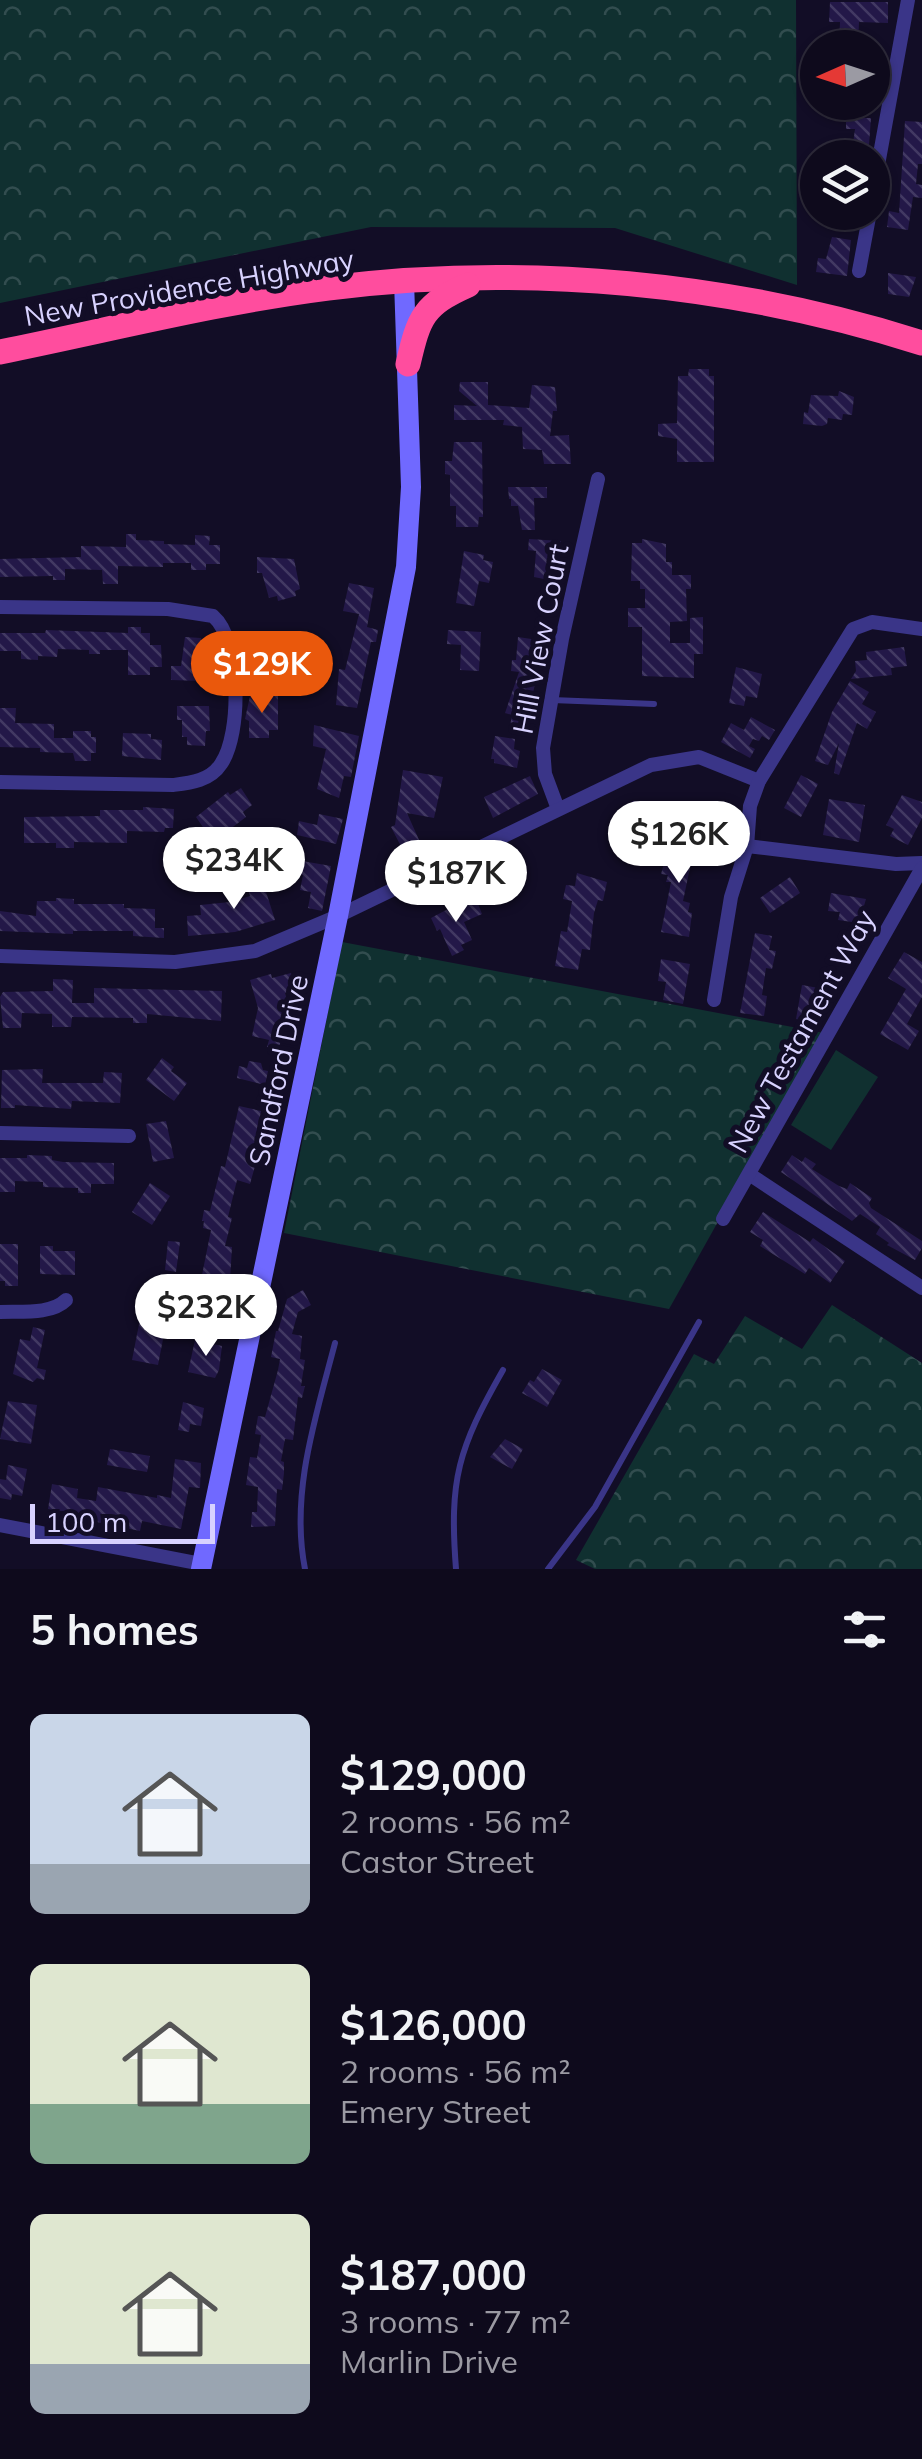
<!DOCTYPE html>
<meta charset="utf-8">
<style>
:root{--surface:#0e0a1c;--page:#171325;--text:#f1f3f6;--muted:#9b9aa3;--line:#2e2b3b;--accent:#ea580c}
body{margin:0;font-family:Mulish,sans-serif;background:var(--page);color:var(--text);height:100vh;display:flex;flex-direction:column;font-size:38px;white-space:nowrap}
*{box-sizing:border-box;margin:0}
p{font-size:32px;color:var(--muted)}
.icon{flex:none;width:55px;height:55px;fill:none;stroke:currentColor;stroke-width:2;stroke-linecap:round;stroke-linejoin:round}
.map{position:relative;height:1569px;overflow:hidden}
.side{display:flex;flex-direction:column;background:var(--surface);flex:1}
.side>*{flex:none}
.needle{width:65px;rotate:267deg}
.buttons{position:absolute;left:800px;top:30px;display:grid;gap:20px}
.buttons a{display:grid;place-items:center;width:90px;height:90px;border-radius:50%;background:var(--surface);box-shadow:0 2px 8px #0004,0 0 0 2px var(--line);font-size:50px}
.scale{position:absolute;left:30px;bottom:25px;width:185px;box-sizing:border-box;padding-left:10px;border:5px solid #d8d2ff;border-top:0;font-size:28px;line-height:35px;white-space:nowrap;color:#d8d2ff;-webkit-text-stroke:8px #120d26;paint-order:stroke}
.price{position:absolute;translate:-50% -85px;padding:0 22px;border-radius:35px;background:#fff;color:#222;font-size:32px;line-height:65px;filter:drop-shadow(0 2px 5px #0008)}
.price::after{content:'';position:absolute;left:50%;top:60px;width:30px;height:22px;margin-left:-15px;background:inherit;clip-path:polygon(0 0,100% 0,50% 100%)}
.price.active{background:var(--accent);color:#fff}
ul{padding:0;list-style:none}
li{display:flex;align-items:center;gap:30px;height:250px;padding:0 30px}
li span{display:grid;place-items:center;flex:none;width:280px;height:200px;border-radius:15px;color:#555}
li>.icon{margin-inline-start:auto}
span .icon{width:120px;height:120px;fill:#fffc;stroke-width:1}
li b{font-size:42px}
h2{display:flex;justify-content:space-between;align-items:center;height:120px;padding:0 30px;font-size:42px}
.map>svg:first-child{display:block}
.forest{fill:url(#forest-crowns)}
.pitch{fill:#103030}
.building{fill:url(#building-back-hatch)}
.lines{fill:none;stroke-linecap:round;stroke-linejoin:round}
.lane{stroke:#3a3588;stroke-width:6}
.street{stroke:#3a3588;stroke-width:14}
.secondary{stroke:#7069ff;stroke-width:20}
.highway{stroke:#ff4d9e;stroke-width:25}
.labels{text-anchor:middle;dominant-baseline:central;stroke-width:10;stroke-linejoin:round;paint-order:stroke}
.street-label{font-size:28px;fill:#d8d2ff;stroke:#120d26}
</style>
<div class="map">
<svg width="922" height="1569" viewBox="0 0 922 1569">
<defs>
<pattern id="forest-crowns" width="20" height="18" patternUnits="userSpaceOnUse" patternTransform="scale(2.5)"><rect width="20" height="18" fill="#103030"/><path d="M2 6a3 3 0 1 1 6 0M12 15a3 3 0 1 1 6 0" fill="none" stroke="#324d4f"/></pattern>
<pattern id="building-back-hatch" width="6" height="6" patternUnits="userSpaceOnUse" patternTransform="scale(2.5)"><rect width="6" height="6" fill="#231848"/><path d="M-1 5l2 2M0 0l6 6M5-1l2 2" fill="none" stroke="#423963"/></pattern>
</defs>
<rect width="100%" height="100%" fill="#120d26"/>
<g class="forest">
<polygon points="0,0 796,0 797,285 615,228 371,227 0,303"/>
<polygon points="342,942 824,1033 669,1309 284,1233"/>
<polygon points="832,1305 922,1363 922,1569 595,1569 576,1560 694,1354 714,1364 745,1316 802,1349"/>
</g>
<polygon class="pitch" points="836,1050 878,1077 831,1150 791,1125"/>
<g class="building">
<polygon points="830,2 888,2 888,23 859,22 858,48 839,48 840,22 829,22"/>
<polygon points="846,118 871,118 868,158 851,158 855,129 846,129"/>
<polygon points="905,121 922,122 922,164 918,164 916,184 922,185 922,198 913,197 908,230 887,227 889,211 899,213"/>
<polygon points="832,237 851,240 847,276 816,272 818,258 826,259"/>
<polygon points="888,273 916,277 909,297 888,294"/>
<polygon points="689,369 709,369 709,376 714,376 714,462 677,462 677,439 658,436 658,424 677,423 678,376 688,376"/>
<polygon points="460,382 488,382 488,405 529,408 532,385 555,387 557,411 553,411 550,436 569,435 571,464 544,464 542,450 523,449 522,427 503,425 504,420 454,420 454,405 477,406 459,391"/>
<polygon points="839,391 854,397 852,415 843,414 842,420 828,418 827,424 822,426 803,424 804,412 808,413 811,395 838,396"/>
<polygon points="454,442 482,442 483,517 479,517 478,527 456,527 456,506 450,506 450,475 445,474 445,461 452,461"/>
<polygon points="508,487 547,487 547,498 534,498 535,530 522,530 518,506 511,506 511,499 509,499"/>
<polygon points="126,534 136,534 136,540 164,541 164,544 195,545 195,535 210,536 209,545 220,545 220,564 206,564 206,570 191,570 191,563 163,563 163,567 118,566 118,584 103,584 102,570 65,569 65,580 53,580 53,576 0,577 0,559 81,557 81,546 126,547"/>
<polygon points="529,539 561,541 559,582 534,577 536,551 528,550"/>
<polygon points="642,539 666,544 666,562 672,562 672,575 691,575 691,589 686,589 687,621 670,622 670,643 690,643 690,618 703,617 703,654 694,654 694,678 642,676 642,627 628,627 628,608 645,608 645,589 640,589 640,581 631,581 632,543 642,543"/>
<polygon points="464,551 484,555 483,560 493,562 489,583 479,581 474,606 456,603"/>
<polygon points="257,557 294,559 300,589 295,591 296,596 278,601 277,596 269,598 262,573 257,573"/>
<polygon points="349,583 374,588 367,627 378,630 376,642 371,642 357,708 336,705 339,669 345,670 359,614 343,611"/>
<polygon points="128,627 141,627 141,633 150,633 150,645 161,645 162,667 150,667 150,675 128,675 128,650 100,650 100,654 89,654 89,650 58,649 57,657 38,656 38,660 21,659 21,651 0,651 0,633 45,633 46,630 128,633"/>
<polygon points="448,630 481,632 479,671 460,670 461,645 447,644"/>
<polygon points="185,637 201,638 200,681 171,680 171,666 181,666"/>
<polygon points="518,637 538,640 535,670 538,670 525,730 510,726 512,715 505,713 519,672 511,671 512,660 516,660"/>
<polygon points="276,645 291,645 292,677 277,678 276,671 265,671 265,661 276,656"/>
<polygon points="904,647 907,666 891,668 892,675 851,679 856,671 855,661 867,660 866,652"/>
<polygon points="736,667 762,674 757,698 746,696 744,706 729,703"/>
<polygon points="850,681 869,692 862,704 876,712 867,729 857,723 839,775 834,773 839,743 828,765 815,761 832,712"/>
<polygon points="250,696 278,696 278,730 269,730 269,738 249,738 249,721 245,719"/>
<polygon points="177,706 209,706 210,731 206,731 205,746 187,745 187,737 182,737 182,720 177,720"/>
<polygon points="0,708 16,708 15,723 54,724 54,738 73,738 73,731 91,731 91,737 96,737 96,753 91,753 91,761 75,761 73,753 40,752 40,748 0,747"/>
<polygon points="751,717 775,730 769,740 762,736 759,741 753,739 749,746 755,749 750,758 721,742 731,723 744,730"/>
<polygon points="314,725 359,736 351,777 344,776 339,798 317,789 326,749 313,746"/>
<polygon points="123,733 151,734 151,739 162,740 161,760 122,756"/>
<polygon points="495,736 515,739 514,749 520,751 517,768 494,763 494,759 491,759"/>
<polygon points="403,770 443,777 434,818 407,813 424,851 408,860 391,827 395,825"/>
<polygon points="801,775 818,784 801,817 784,808"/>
<polygon points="530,776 538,794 493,818 484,797"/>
<polygon points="241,788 252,805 243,812 246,817 213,842 196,817 228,792 230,795"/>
<polygon points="902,795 922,802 922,818 908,845 890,836 894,829 886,825"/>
<polygon points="829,799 865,805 859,842 823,835"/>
<polygon points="632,801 666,803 661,827 629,821"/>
<polygon points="143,807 174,809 173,828 165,828 164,832 127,831 127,843 74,842 74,848 56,848 56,843 24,843 24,817 100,816 100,810 143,810"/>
<polygon points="319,814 343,819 336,844 297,835 299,821 317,825"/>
<polygon points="671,839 701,845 697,864 691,863 683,901 690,903 688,912 692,913 689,937 661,932 671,882 666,882 668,875 661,874"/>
<polygon points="291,859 331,866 322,911 308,908 311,892 300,890 303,875 289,872"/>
<polygon points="260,873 275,920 235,932 188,936 187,916 201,915 200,905 230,902 250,896 245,878"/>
<polygon points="577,873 607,882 603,901 598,900 594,913 590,950 582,949 578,970 555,966 561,931 567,932 572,901 563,899 566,885 575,886"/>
<polygon points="790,877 800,893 770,913 760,898"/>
<polygon points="831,893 866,899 859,923 838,920 840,912 828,911"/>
<polygon points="56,898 74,899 74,904 124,904 124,908 155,909 155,928 164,928 164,938 133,936 133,931 73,931 73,934 0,931 0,911 36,916 37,901 56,901"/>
<polygon points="463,901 465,906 477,901 482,914 464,922 472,940 461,945 464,950 452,956 440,929 437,931 431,918"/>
<polygon points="755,933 772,936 769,950 776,951 772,969 766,968 762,995 767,996 764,1016 740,1013"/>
<polygon points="904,952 922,962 922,997 907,1024 919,1031 908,1050 880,1034 906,989 888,978"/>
<polygon points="661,959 690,964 683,1004 663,1000 666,982 658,981"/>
<polygon points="291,973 296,990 285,993 288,1003 279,1049 267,1047 269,1040 252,1036 258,1008 250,980 271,974 272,978"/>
<polygon points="53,979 73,980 72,1003 94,1003 94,988 222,991 221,1021 147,1014 147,1023 133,1023 133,1018 72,1017 71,1027 52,1027 52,1014 22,1013 21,1028 3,1028 0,997 3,992 53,991"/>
<polygon points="802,985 824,989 815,1023 796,1019"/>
<polygon points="162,1058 174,1067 171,1071 187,1083 174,1101 146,1080"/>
<polygon points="249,1061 261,1063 263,1070 268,1071 265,1085 237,1078 239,1066 247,1068"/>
<polygon points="43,1069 42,1083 103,1083 104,1072 122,1073 120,1103 72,1101 71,1109 15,1105 15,1108 1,1108 2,1070"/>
<polygon points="239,1106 261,1111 254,1147 260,1148 250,1184 237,1180 228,1217 232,1218 225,1246 232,1247 230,1281 202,1275 211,1230 203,1228 204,1221 202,1221 204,1210 210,1211 221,1166 225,1167"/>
<polygon points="166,1121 174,1158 153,1162 146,1124"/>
<polygon points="27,1155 52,1156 52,1160 63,1162 114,1163 114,1184 91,1184 91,1193 78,1193 78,1188 43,1187 43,1182 15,1181 15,1192 0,1192 0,1158 27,1158"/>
<polygon points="792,1155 802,1162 805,1157 816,1164 812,1169 839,1186 847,1189 850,1183 872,1198 869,1203 871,1208 922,1241 922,1248 915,1260 887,1245 889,1243 876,1234 880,1227 860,1214 852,1221 781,1172"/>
<polygon points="150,1183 170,1196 152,1225 132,1212"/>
<polygon points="763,1212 810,1242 813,1238 845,1261 830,1283 809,1268 805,1274 760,1246 763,1240 750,1232"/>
<polygon points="168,1241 180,1242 176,1272 165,1270"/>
<polygon points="0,1244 18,1244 18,1286 5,1286 5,1281 0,1281"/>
<polygon points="40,1246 53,1246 53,1251 75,1251 75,1275 40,1274"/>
<polygon points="303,1290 311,1305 298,1312 292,1334 302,1336 300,1359 305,1360 301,1386 305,1386 302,1398 298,1397 293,1440 285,1439 281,1461 284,1462 284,1473 282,1490 277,1489 275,1526 251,1527 252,1512 257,1512 258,1487 246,1485 250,1457 257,1458 261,1435 255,1434 258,1416 265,1417 278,1370 280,1359 271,1357 276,1331 278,1331 287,1299"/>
<polygon points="140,1319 166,1324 158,1365 132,1360"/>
<polygon points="33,1327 45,1330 37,1368 46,1370 44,1380 37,1378 33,1382 13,1374 20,1339 30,1341"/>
<polygon points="195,1340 222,1346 219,1370 215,1378 188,1372"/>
<polygon points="542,1369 562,1380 547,1407 522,1393 530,1380 534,1382"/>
<polygon points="8,1401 37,1405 31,1444 0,1439"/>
<polygon points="183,1402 204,1408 201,1426 190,1424 189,1432 178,1430"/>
<polygon points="505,1439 523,1449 512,1469 490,1457"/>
<polygon points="110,1449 150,1456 147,1472 107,1465"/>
<polygon points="175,1459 201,1463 200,1488 189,1487 181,1529 142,1521 140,1531 92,1521 92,1516 48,1509 52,1484 78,1489 77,1498 96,1501 98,1487 157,1498 157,1495 171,1498"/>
<polygon points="8,1465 27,1469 22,1496 12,1494 11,1500 0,1498 0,1479 6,1480"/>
</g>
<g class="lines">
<g class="lane">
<polyline points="552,700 654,704"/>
<path d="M305,1569C290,1493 316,1416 335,1343"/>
<path d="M456,1569C449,1479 458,1449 503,1370"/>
<polyline points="548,1569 595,1507 699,1322"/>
</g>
<g class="street">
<polyline points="872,198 908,0"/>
<polyline points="859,271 870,212"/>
<path d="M0,607L168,609L213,616C241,640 242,734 221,764C210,781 190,783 173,785L0,782"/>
<polyline points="558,809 545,774 543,748 562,639 598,479"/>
<polyline points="747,846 896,864 922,863"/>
<polyline points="0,956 175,962 255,951 338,916 651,765 699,757 759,781"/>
<polyline points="714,1000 731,897 747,846 750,806 759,781 853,629 872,622 922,629"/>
<polyline points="0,1133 129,1136"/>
<polyline points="749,1174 922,1288"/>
<polyline points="723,1219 922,868"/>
<path d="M0,1312C20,1311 51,1315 66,1300"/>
<polyline points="0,1525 202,1564"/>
</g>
<polyline class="secondary" points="201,1569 338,916 406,567 411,487 404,281"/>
<g class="highway">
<path d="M0,352C109,330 218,302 328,288C525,263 734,283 922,343"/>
<path d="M408,364C419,317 423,305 468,285"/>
</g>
</g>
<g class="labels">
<g class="street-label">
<text transform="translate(189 287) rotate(-10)">New Providence Highway</text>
<text transform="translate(540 639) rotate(-79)">Hill View Court</text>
<text transform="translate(801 1031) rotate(-61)">New Testament Way</text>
<text transform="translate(278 1070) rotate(-78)">Sandford Drive</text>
</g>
</g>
</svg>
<div class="buttons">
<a><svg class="needle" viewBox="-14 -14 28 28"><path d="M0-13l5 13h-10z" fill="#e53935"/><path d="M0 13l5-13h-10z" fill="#9b9aa3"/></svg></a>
<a><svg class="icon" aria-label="layers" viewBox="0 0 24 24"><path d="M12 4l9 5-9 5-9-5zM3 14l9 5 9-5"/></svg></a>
</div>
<div class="scale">100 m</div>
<b class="price active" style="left:262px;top:716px">$129K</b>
<b class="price" style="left:679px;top:886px">$126K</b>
<b class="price" style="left:234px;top:912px">$234K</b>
<b class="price" style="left:456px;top:925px">$187K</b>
<b class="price" style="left:206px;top:1359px">$232K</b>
</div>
<section class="side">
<h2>5 homes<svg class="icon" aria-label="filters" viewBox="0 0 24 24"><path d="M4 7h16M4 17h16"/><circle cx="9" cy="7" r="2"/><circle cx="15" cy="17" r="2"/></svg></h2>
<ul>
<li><span style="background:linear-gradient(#c9d6e8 75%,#9aa5b1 0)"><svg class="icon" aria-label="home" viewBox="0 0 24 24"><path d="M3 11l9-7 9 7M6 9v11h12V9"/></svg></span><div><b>$129,000</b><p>2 rooms · 56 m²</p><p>Castor Street</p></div></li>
<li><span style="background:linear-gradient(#dfe7d0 70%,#7fa58c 0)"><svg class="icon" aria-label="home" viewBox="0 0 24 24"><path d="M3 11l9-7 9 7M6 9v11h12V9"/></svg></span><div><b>$126,000</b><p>2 rooms · 56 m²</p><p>Emery Street</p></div></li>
<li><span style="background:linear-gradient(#dfe7d0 75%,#9aa5b1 0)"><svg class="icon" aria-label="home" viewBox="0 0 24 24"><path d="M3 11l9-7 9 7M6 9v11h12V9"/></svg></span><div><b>$187,000</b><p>3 rooms · 77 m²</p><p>Marlin Drive</p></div></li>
</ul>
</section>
